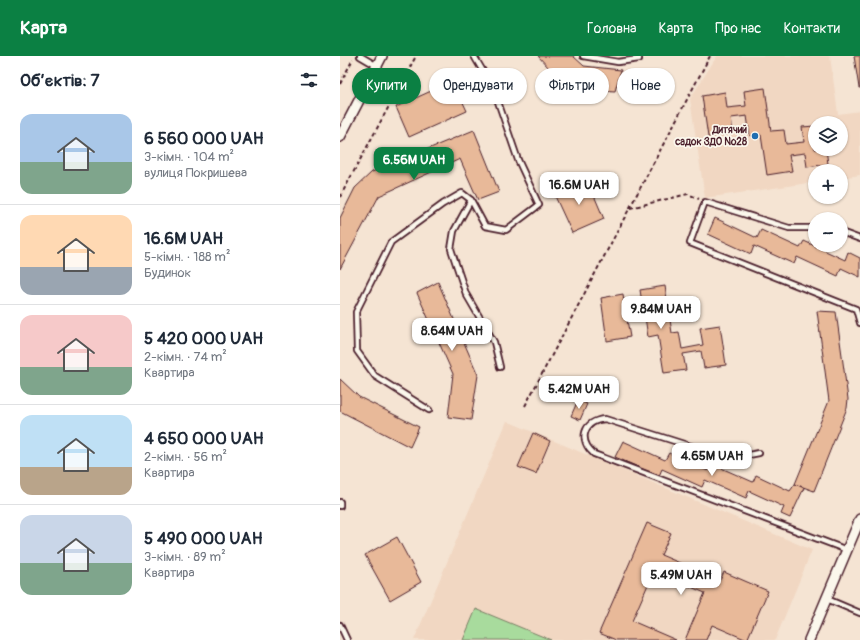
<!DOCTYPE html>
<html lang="uk">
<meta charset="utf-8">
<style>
:root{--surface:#fff;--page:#f2f2f3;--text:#1f2937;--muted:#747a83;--line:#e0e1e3;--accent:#0b8043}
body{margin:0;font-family:Pangolin,sans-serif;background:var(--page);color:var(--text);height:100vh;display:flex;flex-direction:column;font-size:15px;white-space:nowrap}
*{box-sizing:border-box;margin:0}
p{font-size:13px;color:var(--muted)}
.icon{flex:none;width:22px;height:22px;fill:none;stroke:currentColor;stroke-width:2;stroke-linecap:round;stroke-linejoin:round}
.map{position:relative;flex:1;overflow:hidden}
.details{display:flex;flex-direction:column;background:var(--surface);width:340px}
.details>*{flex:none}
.hud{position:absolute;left:12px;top:12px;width:380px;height:36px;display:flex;gap:8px}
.controls{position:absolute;left:468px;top:60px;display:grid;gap:8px}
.controls a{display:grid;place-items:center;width:40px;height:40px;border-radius:50%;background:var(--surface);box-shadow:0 1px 3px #0004;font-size:20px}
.price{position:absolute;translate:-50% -34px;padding:0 9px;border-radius:8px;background:#fff;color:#222;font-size:13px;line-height:26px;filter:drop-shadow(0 1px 2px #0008)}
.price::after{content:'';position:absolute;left:50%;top:24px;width:12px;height:9px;margin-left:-6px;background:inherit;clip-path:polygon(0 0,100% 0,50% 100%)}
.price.current{background:var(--accent);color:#fff}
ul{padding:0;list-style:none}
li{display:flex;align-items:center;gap:12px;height:100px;padding:0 20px}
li+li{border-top:1px solid var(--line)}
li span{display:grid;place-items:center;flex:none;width:112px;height:80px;border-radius:12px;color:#555}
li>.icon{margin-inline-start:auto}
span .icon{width:48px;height:48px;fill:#fffc;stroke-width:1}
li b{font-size:17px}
h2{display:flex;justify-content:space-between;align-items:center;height:48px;padding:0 20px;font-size:17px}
.tag{padding:0 14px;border-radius:18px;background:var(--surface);box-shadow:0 1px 3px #0004;font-size:14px;line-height:36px}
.tag.current{background:var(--accent);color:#fff}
header{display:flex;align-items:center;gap:24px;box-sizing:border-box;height:56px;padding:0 20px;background:var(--accent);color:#fff}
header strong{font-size:19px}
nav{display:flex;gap:22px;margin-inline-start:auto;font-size:14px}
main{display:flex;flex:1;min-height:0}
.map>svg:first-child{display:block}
.built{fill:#f1d7c2;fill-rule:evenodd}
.green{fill:#a8db9d;stroke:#797d64}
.building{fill:#e8b999;stroke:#4a1f2b}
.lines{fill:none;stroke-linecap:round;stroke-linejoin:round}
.lane-casing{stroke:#4a1f2b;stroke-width:8}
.street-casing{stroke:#4a1f2b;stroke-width:12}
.path{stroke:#4a1f2b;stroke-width:2;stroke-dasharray:4 3;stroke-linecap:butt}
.lane{stroke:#fbf7ec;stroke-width:4.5}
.street{stroke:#fbf7ec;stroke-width:9}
.poi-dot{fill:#1f6fb2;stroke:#fbf7ec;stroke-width:1.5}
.labels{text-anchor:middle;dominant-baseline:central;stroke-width:3.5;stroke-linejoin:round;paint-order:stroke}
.poi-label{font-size:10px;font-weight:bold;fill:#4a1f2b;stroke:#fbf7ec;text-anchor:end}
</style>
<header>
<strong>Карта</strong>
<nav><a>Головна</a><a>Карта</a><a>Про нас</a><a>Контакти</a></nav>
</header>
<main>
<section class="details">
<h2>Об’єктів: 7<svg class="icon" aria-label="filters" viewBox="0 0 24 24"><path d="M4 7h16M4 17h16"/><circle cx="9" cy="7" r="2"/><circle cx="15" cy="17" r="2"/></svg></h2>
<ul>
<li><span style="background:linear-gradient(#a9c7e8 60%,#7fa58c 0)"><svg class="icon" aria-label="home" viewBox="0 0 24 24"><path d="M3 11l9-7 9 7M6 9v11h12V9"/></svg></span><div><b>6 560 000 UAH</b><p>3-кімн. · 104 m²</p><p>вулиця Покришева</p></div></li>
<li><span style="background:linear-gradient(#ffd9b3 65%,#9aa5b1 0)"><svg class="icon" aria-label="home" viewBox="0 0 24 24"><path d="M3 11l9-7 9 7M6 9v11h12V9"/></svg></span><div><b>16.6M UAH</b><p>5-кімн. · 188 m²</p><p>Будинок</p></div></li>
<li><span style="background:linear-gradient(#f6c9c9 65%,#7fa58c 0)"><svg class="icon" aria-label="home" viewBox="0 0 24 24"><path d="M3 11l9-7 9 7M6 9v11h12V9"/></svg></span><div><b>5 420 000 UAH</b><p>2-кімн. · 74 m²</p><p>Квартира</p></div></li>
<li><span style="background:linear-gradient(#bfe0f5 65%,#b9a48a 0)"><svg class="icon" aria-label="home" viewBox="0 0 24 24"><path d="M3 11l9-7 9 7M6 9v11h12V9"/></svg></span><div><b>4 650 000 UAH</b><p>2-кімн. · 56 m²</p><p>Квартира</p></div></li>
<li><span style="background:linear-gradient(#c9d6e8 60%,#7fa58c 0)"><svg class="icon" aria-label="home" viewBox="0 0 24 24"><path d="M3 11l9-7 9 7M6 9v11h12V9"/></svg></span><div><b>5 490 000 UAH</b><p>3-кімн. · 89 m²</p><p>Квартира</p></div></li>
</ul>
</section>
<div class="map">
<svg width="520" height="584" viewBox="0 0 520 584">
<rect width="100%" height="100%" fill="#f5e4d3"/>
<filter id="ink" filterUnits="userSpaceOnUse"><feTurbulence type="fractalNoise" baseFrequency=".025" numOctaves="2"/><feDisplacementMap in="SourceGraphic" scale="8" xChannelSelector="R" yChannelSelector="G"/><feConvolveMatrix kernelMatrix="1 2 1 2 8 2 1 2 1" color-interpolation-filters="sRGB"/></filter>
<g filter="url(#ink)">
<g class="built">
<path d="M377,0H490L498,58L520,55V119L501,122V115H475V126L365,142L350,43ZM475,67H501V93H475Z"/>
<polygon points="167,365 472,494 435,584 74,584"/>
</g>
<polygon class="green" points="136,553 211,584 123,584"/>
<g class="building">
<polygon points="198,0 233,0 244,10 281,14 275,35 241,33 219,23"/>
<polygon points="514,0 520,0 520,32 519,32"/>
<polygon points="113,25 127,55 69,81 56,51"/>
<polygon points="425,32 431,75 444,74 446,88 464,86 462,71 475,70 475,93 486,93 488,108 467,111 465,97 449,99 452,115 427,119 421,79 410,80 407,60 391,62 393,77 368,81 362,40 385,36 387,52 406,50 404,35"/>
<polygon points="134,74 159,136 138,144 120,103 39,140 0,213 0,162 15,132 32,116"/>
<polygon points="247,123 264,163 232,177 214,138"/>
<polygon points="375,162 417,182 421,174 460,192 464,185 505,204 508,196 520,202 520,221 501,212 498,220 457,201 454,208 414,190 411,198 368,178"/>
<polygon points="98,226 138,319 131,364 108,361 113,318 77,237"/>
<polygon points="325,230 332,277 339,276 342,293 363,289 360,272 380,269 386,309 364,312 361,295 343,298 346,314 324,317 318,279 308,281 305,261 287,264 290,281 267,285 261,242 283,238 285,256 303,253 300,234"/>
<polygon points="477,255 496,256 508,343 507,352 474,435 455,428 489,345"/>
<polygon points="0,323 19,341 79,371 70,391 0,355"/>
<polygon points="238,344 247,348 240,364 231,360"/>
<polygon points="193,377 210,385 196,418 178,411"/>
<polygon points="283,385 325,404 329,397 368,415 372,408 413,426 416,419 450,435 455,428 464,432 450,462 441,458 444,451 409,435 406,442 365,424 362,431 322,413 319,420 275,401"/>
<polygon points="307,467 331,477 321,499 380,524 384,516 428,535 407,584 372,569 366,584 345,584 365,537 314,515 292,565 336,584 276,584 259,577"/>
<polygon points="57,481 81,526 50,544 25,499"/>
</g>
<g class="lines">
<g class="lane-casing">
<g id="lane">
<polyline points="20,0 37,10"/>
<polyline points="243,0 278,6 299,3 298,0"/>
<polyline points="131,144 114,175 111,193 126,238 154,286 160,311"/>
<polyline points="475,172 449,172 365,146 350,187 516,253 520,267"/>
<polyline points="501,176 520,183"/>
<polyline points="89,354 35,320 17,295 16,256 51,186 103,148 122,137 131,144 145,170 166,174 199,149 178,104 154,34 134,0"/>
<path d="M419,397L398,401L369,396L265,363C243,365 238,384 254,398L507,494"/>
<polyline points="0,446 0,450"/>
<polyline points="487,543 520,557"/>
<polyline points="0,569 7,584"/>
</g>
</g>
<g class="street-casing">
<g id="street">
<polyline points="0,81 42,0"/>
<polyline points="469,584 520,463"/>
</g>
</g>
<g class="path">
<polyline points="0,28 13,3"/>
<polyline points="0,141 76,0"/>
<polyline points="290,152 348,138 359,143"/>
<polyline points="185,350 370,0"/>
</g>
<use href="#lane" class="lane"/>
<use href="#street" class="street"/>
</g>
</g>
<circle class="poi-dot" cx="415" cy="80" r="4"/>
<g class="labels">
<g class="poi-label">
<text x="407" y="74">Дитячий<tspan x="407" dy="12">садок ЗДО №28</tspan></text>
</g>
</g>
</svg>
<div class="controls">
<a><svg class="icon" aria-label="layers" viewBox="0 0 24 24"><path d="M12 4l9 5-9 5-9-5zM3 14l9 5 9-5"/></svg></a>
<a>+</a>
<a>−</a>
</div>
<b class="price current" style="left:74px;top:125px">6.56M UAH</b>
<b class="price" style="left:239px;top:150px">16.6M UAH</b>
<b class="price" style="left:321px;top:274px">9.84M UAH</b>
<b class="price" style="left:112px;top:296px">8.64M UAH</b>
<b class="price" style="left:239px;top:354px">5.42M UAH</b>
<b class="price" style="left:372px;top:421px">4.65M UAH</b>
<b class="price" style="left:341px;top:540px">5.49M UAH</b>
<div class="hud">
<a class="tag current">Купити</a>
<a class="tag">Орендувати</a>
<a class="tag">Фільтри</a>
<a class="tag">Нове</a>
</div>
</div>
</main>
